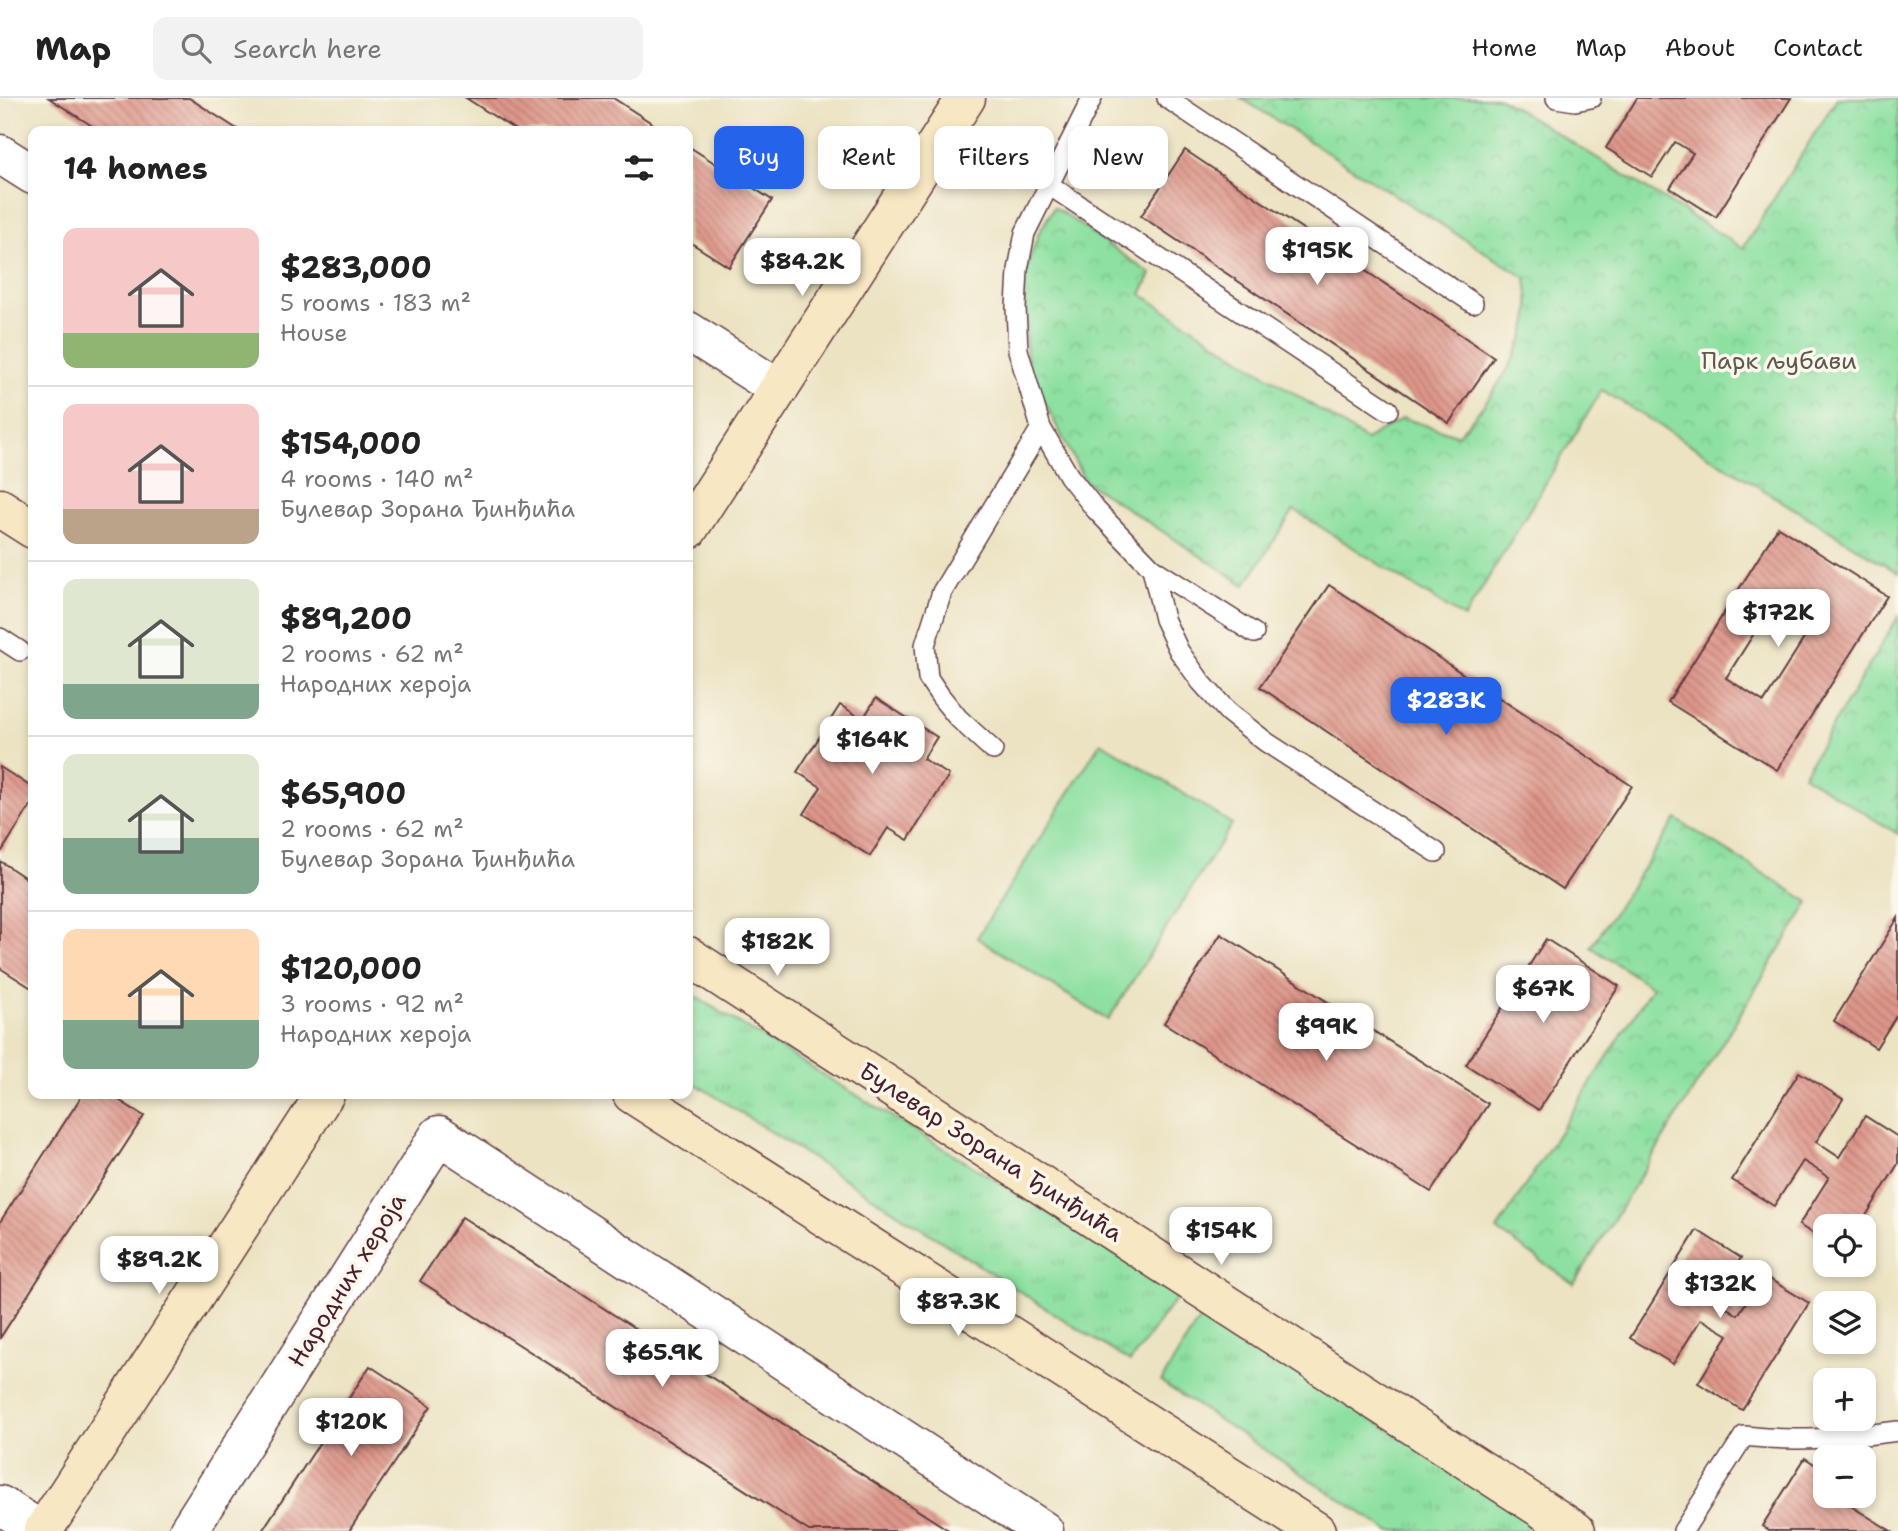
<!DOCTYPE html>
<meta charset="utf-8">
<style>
:root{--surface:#fff;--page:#f2f2f2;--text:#222;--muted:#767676;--line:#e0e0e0;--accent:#2563eb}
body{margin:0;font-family:"Shantell Sans",sans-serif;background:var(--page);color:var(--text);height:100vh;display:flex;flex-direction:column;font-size:26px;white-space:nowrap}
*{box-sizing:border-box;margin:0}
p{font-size:23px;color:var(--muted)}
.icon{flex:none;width:38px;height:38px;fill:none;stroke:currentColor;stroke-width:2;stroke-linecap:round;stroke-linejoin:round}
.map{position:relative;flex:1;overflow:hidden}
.panel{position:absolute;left:28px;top:28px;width:665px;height:973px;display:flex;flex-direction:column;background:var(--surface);border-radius:14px;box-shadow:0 4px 10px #0003}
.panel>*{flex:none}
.top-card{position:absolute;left:714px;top:28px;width:665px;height:63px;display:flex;gap:14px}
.buttons{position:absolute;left:1813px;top:1116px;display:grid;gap:14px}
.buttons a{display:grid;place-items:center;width:63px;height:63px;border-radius:14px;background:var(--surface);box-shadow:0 4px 10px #0003;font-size:35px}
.price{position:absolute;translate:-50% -60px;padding:0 16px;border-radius:14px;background:#fff;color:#222;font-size:23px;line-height:46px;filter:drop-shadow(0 2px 4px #0008)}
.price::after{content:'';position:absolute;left:50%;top:42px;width:21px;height:16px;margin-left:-10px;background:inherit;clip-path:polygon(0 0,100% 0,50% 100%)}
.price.selected{background:var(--accent);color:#fff}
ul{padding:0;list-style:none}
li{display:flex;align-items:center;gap:21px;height:175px;padding:0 35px}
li+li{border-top:2px solid var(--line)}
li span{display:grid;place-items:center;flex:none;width:196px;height:140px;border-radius:14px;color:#555}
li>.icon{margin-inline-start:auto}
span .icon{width:84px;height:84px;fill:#fffc;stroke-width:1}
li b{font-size:30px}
h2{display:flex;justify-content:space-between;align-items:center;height:84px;padding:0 35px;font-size:30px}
.chip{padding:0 24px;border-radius:14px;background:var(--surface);box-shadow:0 4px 10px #0003;font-size:24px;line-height:63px}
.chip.selected{background:var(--accent);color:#fff}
header{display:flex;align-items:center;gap:42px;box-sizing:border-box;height:98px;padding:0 35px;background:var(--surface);border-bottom:2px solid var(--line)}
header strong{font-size:33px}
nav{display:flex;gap:38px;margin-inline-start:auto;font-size:24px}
.search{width:490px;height:63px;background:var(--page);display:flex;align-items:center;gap:18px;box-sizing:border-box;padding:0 24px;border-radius:14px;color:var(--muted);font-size:26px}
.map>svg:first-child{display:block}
.grass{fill:url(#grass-tufts);stroke:#6c8066;stroke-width:2}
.park{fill:url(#park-crowns);stroke:#6c8066;stroke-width:2}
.pitch{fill:#8de0a1;stroke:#6c8066;stroke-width:2}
.building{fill:url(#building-back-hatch);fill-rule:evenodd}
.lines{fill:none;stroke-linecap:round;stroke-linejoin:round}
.lane-casing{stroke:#623c42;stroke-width:22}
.street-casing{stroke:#623c42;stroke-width:41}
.secondary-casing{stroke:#623c42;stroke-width:41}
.lane{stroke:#fff;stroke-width:19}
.street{stroke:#fff;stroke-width:38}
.secondary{stroke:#f8e7c3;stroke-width:38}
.labels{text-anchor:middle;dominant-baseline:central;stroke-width:7;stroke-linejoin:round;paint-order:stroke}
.park-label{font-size:24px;fill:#5e594e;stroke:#fbf7ec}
.street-label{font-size:24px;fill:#4a1f2b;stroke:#fbf7ec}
</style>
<header>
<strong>Map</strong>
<div class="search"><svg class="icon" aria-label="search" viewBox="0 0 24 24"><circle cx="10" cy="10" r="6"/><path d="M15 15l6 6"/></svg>Search here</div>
<nav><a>Home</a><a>Map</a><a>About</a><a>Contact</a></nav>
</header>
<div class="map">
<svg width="1898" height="1433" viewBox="0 0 1898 1433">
<defs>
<pattern id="grass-tufts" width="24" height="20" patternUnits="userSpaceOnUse" patternTransform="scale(1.75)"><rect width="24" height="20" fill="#8de0a1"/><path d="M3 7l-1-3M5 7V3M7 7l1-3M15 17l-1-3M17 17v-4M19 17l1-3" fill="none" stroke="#7bc08b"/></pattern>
<pattern id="park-crowns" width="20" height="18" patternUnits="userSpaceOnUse" patternTransform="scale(1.75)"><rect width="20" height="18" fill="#8de0a1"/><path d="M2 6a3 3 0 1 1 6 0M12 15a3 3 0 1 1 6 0" fill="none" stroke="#7bc08b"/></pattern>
<pattern id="building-back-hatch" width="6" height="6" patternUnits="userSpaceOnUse" patternTransform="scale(1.75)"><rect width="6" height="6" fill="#de968a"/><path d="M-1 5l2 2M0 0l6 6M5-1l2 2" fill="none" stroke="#b67a71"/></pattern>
</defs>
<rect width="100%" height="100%" fill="#fbf7ec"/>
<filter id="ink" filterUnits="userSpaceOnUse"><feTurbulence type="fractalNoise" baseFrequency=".0143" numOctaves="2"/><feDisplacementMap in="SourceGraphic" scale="14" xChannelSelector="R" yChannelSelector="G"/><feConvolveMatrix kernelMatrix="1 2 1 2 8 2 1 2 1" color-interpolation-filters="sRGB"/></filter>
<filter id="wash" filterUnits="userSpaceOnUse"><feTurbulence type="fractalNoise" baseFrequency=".00686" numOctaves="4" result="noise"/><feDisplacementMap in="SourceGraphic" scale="28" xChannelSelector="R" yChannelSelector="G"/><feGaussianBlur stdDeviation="1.57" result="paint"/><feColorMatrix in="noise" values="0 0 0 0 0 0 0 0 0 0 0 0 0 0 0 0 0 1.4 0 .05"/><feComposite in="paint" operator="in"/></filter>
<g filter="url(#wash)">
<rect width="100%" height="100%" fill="#ece3c3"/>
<g class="grass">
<polygon points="688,894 1180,1195 1130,1264 688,981"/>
<polygon points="1204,1213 1532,1423 1525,1433 1389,1433 1161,1284"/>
</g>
<g class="park">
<path d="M1241,0H1500L1743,150L1837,0H1898V475L1602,292L1464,520L1294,412L1245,487L1085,383L1028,272L1022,185L1038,137L1054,109L1151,176L1141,196L1366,342L1403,320L1457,337C1484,312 1524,255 1529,217C1530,206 1527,191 1526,180Z"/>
<polygon points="1898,519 1898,736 1803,677"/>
<polygon points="1676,721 1809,804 1574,1186 1497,1132 1652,889 1591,849"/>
</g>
<polygon class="pitch" points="1101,644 1232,726 1108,922 977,840"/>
<g id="blocks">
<g class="building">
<polygon points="49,0 189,0 240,33 100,33"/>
<polygon points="466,0 613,0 664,33 517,33"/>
<polygon points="1637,0 1791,0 1716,119 1670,90 1693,55 1675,44 1652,79 1606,50"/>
<polygon points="688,48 772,102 729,169 688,143"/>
<polygon points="1185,52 1494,259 1449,325 1141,118"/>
<path d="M1778,429L1887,498L1777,672L1668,604ZM1777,499L1815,523L1764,604L1726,580Z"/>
<polygon points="1329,487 1632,688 1563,791 1260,589"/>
<polygon points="876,600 937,639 923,661 949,677 908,742 888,730 870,758 804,716 821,689 797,674 840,607 863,621"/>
<polygon points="0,669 33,690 33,704 0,756"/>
<polygon points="0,763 33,785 33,891 0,870"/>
<polygon points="1898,820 1898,915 1876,950 1834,923"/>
<polygon points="1221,836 1488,1006 1431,1094 1164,925"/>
<polygon points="1546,841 1619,888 1539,1012 1466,967"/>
<polygon points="1799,974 1843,1001 1816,1044 1839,1059 1865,1018 1898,1039 1898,1066 1859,1129 1825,1129 1825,1143 1799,1127 1829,1079 1803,1063 1774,1108 1732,1082"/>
<polygon points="83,996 109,996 144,1018 0,1240 0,1124"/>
<polygon points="462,1119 667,1251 950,1433 809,1433 420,1183"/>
<polygon points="1697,1132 1741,1160 1715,1202 1738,1217 1763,1177 1809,1205 1742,1312 1698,1285 1728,1237 1701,1221 1673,1266 1630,1240"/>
<polygon points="370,1268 431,1308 349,1433 262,1433"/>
<polygon points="1805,1360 1825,1373 1825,1398 1843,1398 1841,1402 1891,1433 1769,1433 1762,1428"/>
</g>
</g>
</g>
<g filter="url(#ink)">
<use href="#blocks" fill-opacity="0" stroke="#623c42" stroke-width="2"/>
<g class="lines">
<g class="lane-casing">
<g id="lane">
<polyline points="1092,0 1025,135 1018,172 1016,210 1018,252 1041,330 1069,378 1096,412 1152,470 1164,521 1179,553 1201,584 1228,614 1266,644 1436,754"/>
<polyline points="1167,0 1473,205"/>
<polyline points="1556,0 1575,3 1591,0"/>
<polyline points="1049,87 1388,312"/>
<polyline points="1152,470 1254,535"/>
<polyline points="0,540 20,553"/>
<polyline points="993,652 958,620 941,599 928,580 925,547 942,494 1041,330"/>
<path d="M1683,1433L1744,1338C1796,1344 1846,1340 1898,1333"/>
</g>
</g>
<g class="street-casing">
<g id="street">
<polyline points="0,56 33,77"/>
<polyline points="688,233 779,291"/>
<polyline points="0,1407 42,1433"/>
<polyline points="188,1433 439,1037 1044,1433"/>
</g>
</g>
<g class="secondary-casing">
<g id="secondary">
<polyline points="0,410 33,431"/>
<polyline points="688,432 966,0"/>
<polyline points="688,858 1576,1433"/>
<polyline points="632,996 1316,1433"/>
<polyline points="43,1433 325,996"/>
</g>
</g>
<use href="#lane" class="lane"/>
<use href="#street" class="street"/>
<use href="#secondary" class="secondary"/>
</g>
</g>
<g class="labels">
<g class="park-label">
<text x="1779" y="263">Парк љубави</text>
</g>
<g class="street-label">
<text transform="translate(991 1054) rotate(33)">Булевар Зорана Ђинђића</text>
<text transform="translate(347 1182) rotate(-58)">Народних хероја</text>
</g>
</g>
</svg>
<div class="buttons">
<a><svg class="icon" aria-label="locate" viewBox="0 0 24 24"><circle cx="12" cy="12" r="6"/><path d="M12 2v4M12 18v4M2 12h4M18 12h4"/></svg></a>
<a><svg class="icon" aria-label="layers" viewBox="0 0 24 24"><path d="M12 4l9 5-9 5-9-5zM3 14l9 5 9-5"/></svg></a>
<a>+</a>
<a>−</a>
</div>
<b class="price" style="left:1317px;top:189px">$195K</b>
<b class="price" style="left:802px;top:200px">$84.2K</b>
<b class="price" style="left:1778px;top:551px">$172K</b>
<b class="price selected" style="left:1446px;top:639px">$283K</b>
<b class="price" style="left:872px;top:678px">$164K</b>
<b class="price" style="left:777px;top:880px">$182K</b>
<b class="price" style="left:1543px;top:927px">$67K</b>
<b class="price" style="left:1326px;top:965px">$99K</b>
<b class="price" style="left:1221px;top:1169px">$154K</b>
<b class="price" style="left:159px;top:1198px">$89.2K</b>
<b class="price" style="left:1720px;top:1222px">$132K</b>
<b class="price" style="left:958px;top:1240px">$87.3K</b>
<b class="price" style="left:662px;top:1291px">$65.9K</b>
<b class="price" style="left:351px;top:1360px">$120K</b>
<div class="top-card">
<a class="chip selected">Buy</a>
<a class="chip">Rent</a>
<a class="chip">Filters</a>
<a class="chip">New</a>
</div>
<section class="panel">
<h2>14 homes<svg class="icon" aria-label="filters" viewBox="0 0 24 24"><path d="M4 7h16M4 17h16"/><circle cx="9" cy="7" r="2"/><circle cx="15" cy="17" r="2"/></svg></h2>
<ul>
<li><span style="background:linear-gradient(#f6c9c9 75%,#8fb573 0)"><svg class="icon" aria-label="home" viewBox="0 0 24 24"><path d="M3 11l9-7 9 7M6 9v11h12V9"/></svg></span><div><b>$283,000</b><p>5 rooms · 183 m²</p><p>House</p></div></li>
<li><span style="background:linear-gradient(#f6c9c9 75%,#b9a48a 0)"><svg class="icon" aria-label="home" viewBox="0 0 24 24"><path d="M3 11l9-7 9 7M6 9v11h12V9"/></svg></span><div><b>$154,000</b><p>4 rooms · 140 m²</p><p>Булевар Зорана Ђинђића</p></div></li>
<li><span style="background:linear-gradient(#dfe7d0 75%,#7fa58c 0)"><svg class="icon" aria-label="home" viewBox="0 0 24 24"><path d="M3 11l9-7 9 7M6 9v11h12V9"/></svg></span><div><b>$89,200</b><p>2 rooms · 62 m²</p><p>Народних хероја</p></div></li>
<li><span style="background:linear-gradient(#dfe7d0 60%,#7fa58c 0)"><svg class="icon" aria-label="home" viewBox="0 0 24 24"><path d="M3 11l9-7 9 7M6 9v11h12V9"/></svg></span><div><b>$65,900</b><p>2 rooms · 62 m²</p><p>Булевар Зорана Ђинђића</p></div></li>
<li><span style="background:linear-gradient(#ffd9b3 65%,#7fa58c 0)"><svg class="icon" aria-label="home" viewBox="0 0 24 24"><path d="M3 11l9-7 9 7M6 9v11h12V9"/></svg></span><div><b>$120,000</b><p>3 rooms · 92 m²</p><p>Народних хероја</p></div></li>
</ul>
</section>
</div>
